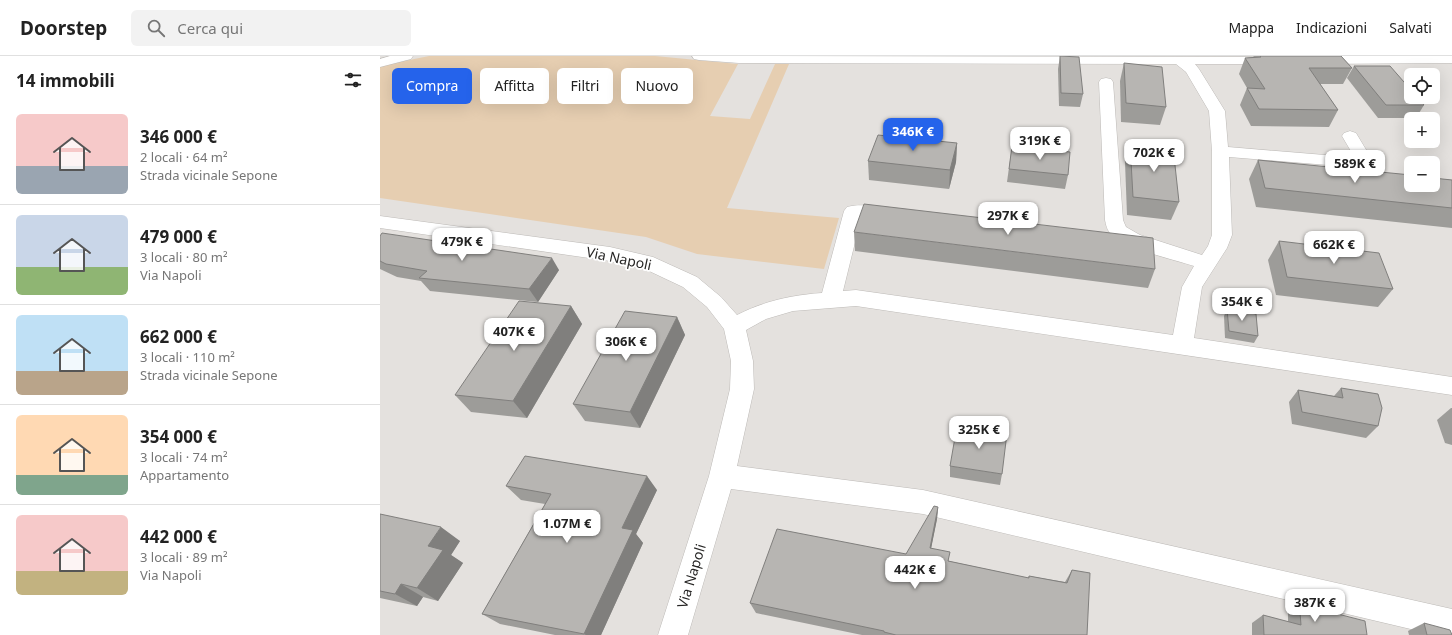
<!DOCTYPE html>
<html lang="it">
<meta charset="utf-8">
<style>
:root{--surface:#fff;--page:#f2f2f2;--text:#222;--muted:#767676;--line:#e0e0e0;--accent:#2563eb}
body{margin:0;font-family:"Noto Sans",sans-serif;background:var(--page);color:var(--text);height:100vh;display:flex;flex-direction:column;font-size:15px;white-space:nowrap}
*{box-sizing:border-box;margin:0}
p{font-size:13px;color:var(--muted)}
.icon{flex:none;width:22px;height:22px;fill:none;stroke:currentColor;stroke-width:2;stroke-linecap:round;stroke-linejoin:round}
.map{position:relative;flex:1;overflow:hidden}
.sheet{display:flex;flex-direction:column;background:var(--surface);width:380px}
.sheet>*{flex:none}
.guide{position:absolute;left:12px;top:12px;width:380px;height:36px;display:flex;gap:8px}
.buttons{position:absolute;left:1024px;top:12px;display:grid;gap:8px}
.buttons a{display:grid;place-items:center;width:36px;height:36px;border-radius:6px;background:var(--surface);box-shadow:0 4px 16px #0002;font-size:20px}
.price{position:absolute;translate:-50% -34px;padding:0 9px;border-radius:8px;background:#fff;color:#222;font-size:13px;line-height:26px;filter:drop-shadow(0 1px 2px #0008)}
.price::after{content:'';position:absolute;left:50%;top:24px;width:12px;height:9px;margin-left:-6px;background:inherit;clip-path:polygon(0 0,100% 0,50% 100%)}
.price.on{background:var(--accent);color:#fff}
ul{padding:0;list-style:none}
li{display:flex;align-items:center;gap:12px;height:100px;padding:0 16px}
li+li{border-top:1px solid var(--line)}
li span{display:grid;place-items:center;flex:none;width:112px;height:80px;border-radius:6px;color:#555}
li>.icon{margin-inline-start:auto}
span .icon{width:48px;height:48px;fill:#fffc;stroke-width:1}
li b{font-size:17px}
h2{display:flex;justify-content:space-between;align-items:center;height:48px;padding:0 16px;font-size:17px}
.chip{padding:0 14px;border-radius:6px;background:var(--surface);box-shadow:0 4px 16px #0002;font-size:14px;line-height:36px}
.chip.on{background:var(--accent);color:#fff}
header{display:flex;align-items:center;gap:24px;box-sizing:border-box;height:56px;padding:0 20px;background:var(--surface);border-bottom:1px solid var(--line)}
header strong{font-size:19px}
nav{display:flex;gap:22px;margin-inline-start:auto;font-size:14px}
.search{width:280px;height:36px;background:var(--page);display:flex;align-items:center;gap:10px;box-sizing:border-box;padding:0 14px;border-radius:6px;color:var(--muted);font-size:15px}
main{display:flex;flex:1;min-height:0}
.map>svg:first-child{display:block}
.green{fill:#e6ceb1}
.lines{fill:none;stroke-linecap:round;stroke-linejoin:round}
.minor-casing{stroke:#bdbab7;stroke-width:1}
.minor{fill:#fff;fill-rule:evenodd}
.wall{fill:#9d9c99}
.shaded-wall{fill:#807f7d}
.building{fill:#b7b5b2;stroke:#807f7d}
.labels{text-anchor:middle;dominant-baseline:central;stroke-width:3.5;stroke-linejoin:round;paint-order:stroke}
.street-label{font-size:14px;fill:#272625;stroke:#fff}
</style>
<header>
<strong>Doorstep</strong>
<div class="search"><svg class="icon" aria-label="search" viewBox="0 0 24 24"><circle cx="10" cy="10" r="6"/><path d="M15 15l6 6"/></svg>Cerca qui</div>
<nav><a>Mappa</a><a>Indicazioni</a><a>Salvati</a></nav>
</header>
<main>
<section class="sheet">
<h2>14 immobili<svg class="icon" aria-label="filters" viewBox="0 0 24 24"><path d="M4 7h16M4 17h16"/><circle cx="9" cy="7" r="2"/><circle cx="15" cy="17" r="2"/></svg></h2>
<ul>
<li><span style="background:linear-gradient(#f6c9c9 65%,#9aa5b1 0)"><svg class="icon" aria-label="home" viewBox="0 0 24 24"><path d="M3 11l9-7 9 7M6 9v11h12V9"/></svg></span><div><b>346 000 €</b><p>2 locali · 64 m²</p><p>Strada vicinale Sepone</p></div></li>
<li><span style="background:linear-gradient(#c9d6e8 65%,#8fb573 0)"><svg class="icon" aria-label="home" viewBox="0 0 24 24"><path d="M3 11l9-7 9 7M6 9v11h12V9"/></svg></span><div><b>479 000 €</b><p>3 locali · 80 m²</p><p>Via Napoli</p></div></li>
<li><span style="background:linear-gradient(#bfe0f5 70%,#b9a48a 0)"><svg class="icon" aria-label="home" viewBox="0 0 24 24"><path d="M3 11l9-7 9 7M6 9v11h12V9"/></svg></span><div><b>662 000 €</b><p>3 locali · 110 m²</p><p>Strada vicinale Sepone</p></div></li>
<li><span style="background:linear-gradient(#ffd9b3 75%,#7fa58c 0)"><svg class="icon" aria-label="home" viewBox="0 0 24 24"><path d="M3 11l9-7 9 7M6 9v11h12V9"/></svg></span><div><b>354 000 €</b><p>3 locali · 74 m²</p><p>Appartamento</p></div></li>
<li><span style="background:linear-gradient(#f6c9c9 70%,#c2b280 0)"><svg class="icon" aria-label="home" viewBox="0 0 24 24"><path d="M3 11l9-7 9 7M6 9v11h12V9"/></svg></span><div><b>442 000 €</b><p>3 locali · 89 m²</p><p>Via Napoli</p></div></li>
</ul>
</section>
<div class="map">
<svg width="1072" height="579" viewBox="0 0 1072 579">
<rect width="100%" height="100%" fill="#e4e1de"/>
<polygon class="green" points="49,0 275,0 358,8 330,60 370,63 395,8 409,8 347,152 459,162 444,213 317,198 266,181 0,142 0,10"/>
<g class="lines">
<g class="minor-casing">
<g id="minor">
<polygon points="10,0 33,0 31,3 0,11 0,3"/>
<path d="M312,0L898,1L900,4L898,7L893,8H815L819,13L845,55L848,91L969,101L972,97L962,80L964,77L970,75L976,77L988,97L984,106L972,111L849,101L852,179L847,192L822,231L814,282L1072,321V339L476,250L413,255L386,263L366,274L373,305L374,333L357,410L543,434L1072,553V579H1056L543,458L351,433L308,579H278L329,420L350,333L351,305L344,273L327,251L303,231L267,214L230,205L0,172V160L230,191L273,201L317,221L341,241L357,259C384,245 412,239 442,237L464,155L467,151C481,147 503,151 518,155L520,159L518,163L511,165L481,162L463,235L476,234L793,279L802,231L814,210C796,204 742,192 731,178C727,174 726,169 725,164L719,26L721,23L726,22L731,23L733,26L743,164L746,171L760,179L822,199L828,190L832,179V95L829,55L806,16L796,8L359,7L319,4L314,3Z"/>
<polygon points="934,0 1072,0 1072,7 935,8 930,7 928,4 930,1"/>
</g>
</g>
<use href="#minor" class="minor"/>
</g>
<g class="wall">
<polygon points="680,0 703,38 700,51 679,50 678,13"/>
<polygon points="874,0 961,0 972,12 963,28 940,28 958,54 949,71 871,70 860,49 867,32 859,18 865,2 873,1"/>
<polygon points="744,7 786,51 780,69 741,66 740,25"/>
<polygon points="974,10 1044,49 1036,62 998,62 967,22"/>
<polygon points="577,87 576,106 569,133 489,124 488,105"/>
<polygon points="750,87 799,146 791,164 747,159 745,106"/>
<polygon points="632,90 688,119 685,133 627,126"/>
<polygon points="878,104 1072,124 1072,172 876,151 869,123"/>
<polygon points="474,176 775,213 768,232 475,195"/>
<polygon points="0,180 179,214 158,246 50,235 41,225 17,221 0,213"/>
<polygon points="899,185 1013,233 998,251 896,239 888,204"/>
<polygon points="191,250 202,268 147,362 91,356 75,339"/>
<polygon points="847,253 878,280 874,287 845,282 844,260"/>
<polygon points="297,261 305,279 260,372 205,365 193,348"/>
<polygon points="961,332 998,370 986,382 912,368 909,346 918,334 954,340"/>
<polygon points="1071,352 1072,352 1072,389 1065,387 1057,364"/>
<polygon points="570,410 622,418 620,429 570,421"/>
<polygon points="126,430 277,434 256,478 263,487 221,579 175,579 120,568 102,558 165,448 141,444"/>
<polygon points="558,451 557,463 551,492 569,505 648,522 649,520 685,526 692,514 707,579 482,579 376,557 370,547 526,498"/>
<polygon points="0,458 80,485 71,499 83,507 58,545 43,541 37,550 0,542"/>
<polygon points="919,544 950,556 987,579 872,579 872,567 883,559 908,566 908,553"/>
<polygon points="1044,567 1072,579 1029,579 1028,575"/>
</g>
<g class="shaded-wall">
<polygon points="577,87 576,106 569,133 570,114"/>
<polygon points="172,202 179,214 158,246 149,233"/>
<polygon points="191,250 202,268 147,362 133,345"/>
<polygon points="297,261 305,279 260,372 250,356"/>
<polygon points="267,420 277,434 256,478 263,487 221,579 206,579 204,578 242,472"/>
<polygon points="558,451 557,463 549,503 550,492"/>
<polygon points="61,471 80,485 71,499 83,507 58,545 37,532 48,490"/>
<polygon points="21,528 43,541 37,550 15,538"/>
</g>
<g class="building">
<polygon points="680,0 699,1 703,38 681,37"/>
<polygon points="880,0 961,0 972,12 929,12 958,54 879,53 867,32 885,33 865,2 881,1"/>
<polygon points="744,7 782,11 786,51 746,47"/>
<polygon points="974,10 1010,10 1031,34 1031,41 1037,41 1044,49 1006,49"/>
<polygon points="498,79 577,87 570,114 488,105"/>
<polygon points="750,87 793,91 799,146 753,141"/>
<polygon points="632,90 690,96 688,119 629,113"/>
<polygon points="878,104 1031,119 1031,129 1053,129 1053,122 1072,124 1072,152 885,132"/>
<polygon points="484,148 773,182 775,213 474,176"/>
<polygon points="2,177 172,202 149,233 39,222 47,215 6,208 0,205 0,180"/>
<polygon points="899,185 999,197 1013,233 907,221"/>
<polygon points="139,245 191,250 133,345 75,339"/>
<polygon points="847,253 876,258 878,280 849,275"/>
<polygon points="245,255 297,261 250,356 193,348"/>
<polygon points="961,332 998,338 1002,352 998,370 922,356 918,334 963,342"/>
<polygon points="577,370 627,377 622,418 570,410"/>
<polygon points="145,400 267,420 242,472 253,474 204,578 102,558 171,438 126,430"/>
<polygon points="554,450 558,451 550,492 570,496 568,505 649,522 649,520 687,527 692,514 710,517 707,579 516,579 504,576 504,575 370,547 397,473 526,498"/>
<polygon points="0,458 61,471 48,490 63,494 37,532 21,528 15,538 0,535"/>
<polygon points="919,544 949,552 950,556 985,565 987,579 884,579 883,559 921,569"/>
<polygon points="1044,567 1070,574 1072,579 1047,579"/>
</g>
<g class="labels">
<g class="street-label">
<text transform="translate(239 202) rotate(12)">Via Napoli</text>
<text transform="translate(311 520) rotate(-73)">Via Napoli</text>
</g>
</g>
</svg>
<div class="buttons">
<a><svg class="icon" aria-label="locate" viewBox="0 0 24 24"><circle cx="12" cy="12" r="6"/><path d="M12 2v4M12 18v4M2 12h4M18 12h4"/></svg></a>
<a>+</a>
<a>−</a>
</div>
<b class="price on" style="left:533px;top:96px">346K €</b>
<b class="price" style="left:660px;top:105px">319K €</b>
<b class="price" style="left:774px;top:117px">702K €</b>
<b class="price" style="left:975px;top:128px">589K €</b>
<b class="price" style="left:628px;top:180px">297K €</b>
<b class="price" style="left:82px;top:206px">479K €</b>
<b class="price" style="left:954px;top:209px">662K €</b>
<b class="price" style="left:862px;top:266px">354K €</b>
<b class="price" style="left:134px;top:296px">407K €</b>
<b class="price" style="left:246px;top:306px">306K €</b>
<b class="price" style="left:599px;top:394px">325K €</b>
<b class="price" style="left:187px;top:488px">1.07M €</b>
<b class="price" style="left:535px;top:534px">442K €</b>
<b class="price" style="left:935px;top:567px">387K €</b>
<div class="guide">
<a class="chip on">Compra</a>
<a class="chip">Affitta</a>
<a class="chip">Filtri</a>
<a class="chip">Nuovo</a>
</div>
</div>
</main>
